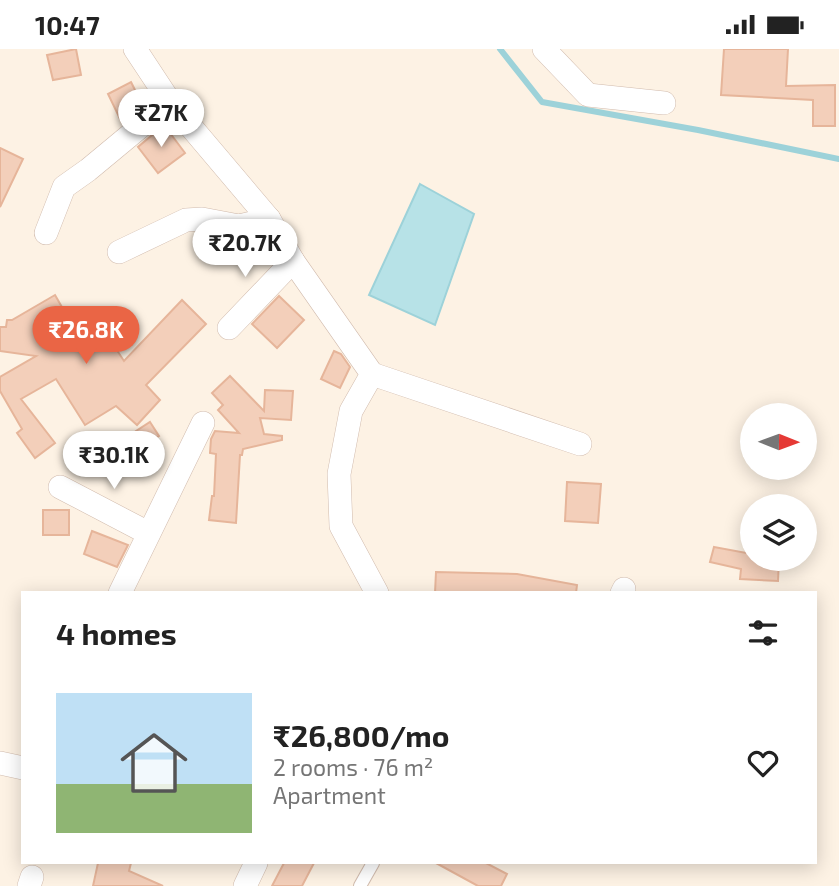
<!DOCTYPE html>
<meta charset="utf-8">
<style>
:root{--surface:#fff;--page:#f2f2f2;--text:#222;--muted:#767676;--line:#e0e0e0;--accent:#ea6545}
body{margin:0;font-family:"Exo 2",sans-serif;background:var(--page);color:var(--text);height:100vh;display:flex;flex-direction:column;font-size:26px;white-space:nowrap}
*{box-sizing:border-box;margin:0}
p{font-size:23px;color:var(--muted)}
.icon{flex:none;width:38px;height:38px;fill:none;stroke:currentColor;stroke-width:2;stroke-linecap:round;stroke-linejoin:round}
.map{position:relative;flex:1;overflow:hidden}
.side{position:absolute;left:21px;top:542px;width:796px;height:273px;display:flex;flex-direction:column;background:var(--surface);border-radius:0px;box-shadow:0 4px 18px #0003}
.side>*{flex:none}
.needle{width:46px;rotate:91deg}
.tools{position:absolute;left:740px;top:354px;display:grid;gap:14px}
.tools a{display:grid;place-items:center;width:77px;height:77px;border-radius:50%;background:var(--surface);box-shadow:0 4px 18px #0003;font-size:35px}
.price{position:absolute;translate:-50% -60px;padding:0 16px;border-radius:24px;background:#fff;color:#222;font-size:23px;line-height:46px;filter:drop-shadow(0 2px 4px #0008)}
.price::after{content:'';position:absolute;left:50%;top:42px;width:21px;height:16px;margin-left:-10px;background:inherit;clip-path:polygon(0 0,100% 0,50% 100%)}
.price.active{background:var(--accent);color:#fff}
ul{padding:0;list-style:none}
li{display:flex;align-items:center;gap:21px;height:175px;padding:0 35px}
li+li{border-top:2px solid var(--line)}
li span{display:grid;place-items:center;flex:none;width:196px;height:140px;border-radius:0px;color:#555}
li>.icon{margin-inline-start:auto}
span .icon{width:84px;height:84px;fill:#fffc;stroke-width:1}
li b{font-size:30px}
h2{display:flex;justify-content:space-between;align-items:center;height:84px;padding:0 35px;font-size:30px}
.status{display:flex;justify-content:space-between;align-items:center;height:49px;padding:0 35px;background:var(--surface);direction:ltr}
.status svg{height:19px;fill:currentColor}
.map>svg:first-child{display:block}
.water{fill:#b7e2e7;stroke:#9dd2d9;stroke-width:2}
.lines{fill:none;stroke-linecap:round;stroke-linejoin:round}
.stream{stroke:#9dd2d9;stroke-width:6}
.building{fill:#f3cfba;stroke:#e6b59a;stroke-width:2}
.lane-casing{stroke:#d1bbad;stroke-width:14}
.street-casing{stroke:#d1bbad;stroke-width:24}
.lane{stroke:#fff;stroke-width:12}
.street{stroke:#fff;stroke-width:23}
</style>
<div class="status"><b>10:47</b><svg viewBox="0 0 49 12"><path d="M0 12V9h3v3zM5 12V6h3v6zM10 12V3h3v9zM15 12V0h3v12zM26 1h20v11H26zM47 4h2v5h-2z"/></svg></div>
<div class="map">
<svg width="839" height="837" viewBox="0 0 839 837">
<rect width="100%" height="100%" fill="#fdf2e4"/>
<polygon class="water" points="420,135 474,165 435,276 369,246"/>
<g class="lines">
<polyline class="stream" points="500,0 542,53 698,81 839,110"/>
</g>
<g class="building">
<polygon points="76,0 81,26 53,31 47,6"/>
<polygon points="724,0 788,0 786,37 835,36 835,77 813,77 813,51 721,46"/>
<polygon points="131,33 143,57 122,74 108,45"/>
<polygon points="164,76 185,104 158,124 138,98"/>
<polygon points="0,99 23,110 0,158"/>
<polygon points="55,246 82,293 103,280 124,312 182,251 206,275 146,336 160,351 137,376 116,357 85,376 56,330 21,350 55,394 35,409 17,384 22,380 0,342 0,328 36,307 0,302 0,278 6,278 7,271 12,271"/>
<polygon points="279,247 304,271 277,299 252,275"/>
<polygon points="334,302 341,305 350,318 340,339 321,330"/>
<polygon points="230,327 264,362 265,341 293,342 291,371 260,369 264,385 282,387 282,391 243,400 242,406 240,406 236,474 209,471 212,447 214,447 216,405 210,404 211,390 215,382 239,384 218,361 223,356 212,344"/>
<polygon points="150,373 159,387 145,396 136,382"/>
<polygon points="567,433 601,435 598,474 565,472"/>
<rect x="43" y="461" width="26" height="25"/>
<polygon points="92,482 128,496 117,518 84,505"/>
<polygon points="714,498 752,505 752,509 779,509 778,532 740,530 741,520 710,513"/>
<polygon points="436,523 517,525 577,536 576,544 435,544"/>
<polygon points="98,814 131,814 129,822 163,837 93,837"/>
<polygon points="284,814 314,814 302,837 272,837"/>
<polygon points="436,814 486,814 507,825 501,837 478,837"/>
</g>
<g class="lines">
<g class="lane-casing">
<polyline id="lane" points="360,837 373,814"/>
</g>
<g class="street-casing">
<g id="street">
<polyline points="135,0 170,53 269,170 293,212 372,325 351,362 339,425 341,477 377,544"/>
<polyline points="544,0 588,46 664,54"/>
<polyline points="46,184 64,138 88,121 170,53"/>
<polyline points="119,203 186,171 202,170 239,177 269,170"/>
<polyline points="229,279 293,212"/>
<polyline points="372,325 580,395"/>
<polyline points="60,438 148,484"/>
<polyline points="120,544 203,374"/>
<polyline points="622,544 624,540"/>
<polyline points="0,714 23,719"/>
<polyline points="29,837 32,828"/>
<polyline points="245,837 256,814"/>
</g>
</g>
<use href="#lane" class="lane"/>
<use href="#street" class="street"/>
</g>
</svg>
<div class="tools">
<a><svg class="needle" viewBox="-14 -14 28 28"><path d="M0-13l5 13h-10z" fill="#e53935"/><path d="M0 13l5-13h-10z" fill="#767676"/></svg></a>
<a><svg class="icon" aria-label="layers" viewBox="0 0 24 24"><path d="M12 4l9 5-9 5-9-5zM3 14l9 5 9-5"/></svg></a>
</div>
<b class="price" style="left:161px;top:100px">₹27K</b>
<b class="price" style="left:245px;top:230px">₹20.7K</b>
<b class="price active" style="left:86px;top:317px">₹26.8K</b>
<b class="price" style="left:114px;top:442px">₹30.1K</b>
<section class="side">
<h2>4 homes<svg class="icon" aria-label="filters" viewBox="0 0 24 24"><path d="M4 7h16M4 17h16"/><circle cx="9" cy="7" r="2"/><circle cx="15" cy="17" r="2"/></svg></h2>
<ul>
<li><span style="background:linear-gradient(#bfe0f5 65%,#8fb573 0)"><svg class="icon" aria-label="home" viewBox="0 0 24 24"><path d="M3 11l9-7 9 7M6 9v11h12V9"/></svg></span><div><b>₹26,800/mo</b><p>2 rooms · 76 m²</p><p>Apartment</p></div><svg class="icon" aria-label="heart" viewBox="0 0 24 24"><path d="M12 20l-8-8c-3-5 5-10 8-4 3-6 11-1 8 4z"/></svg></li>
</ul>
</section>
</div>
